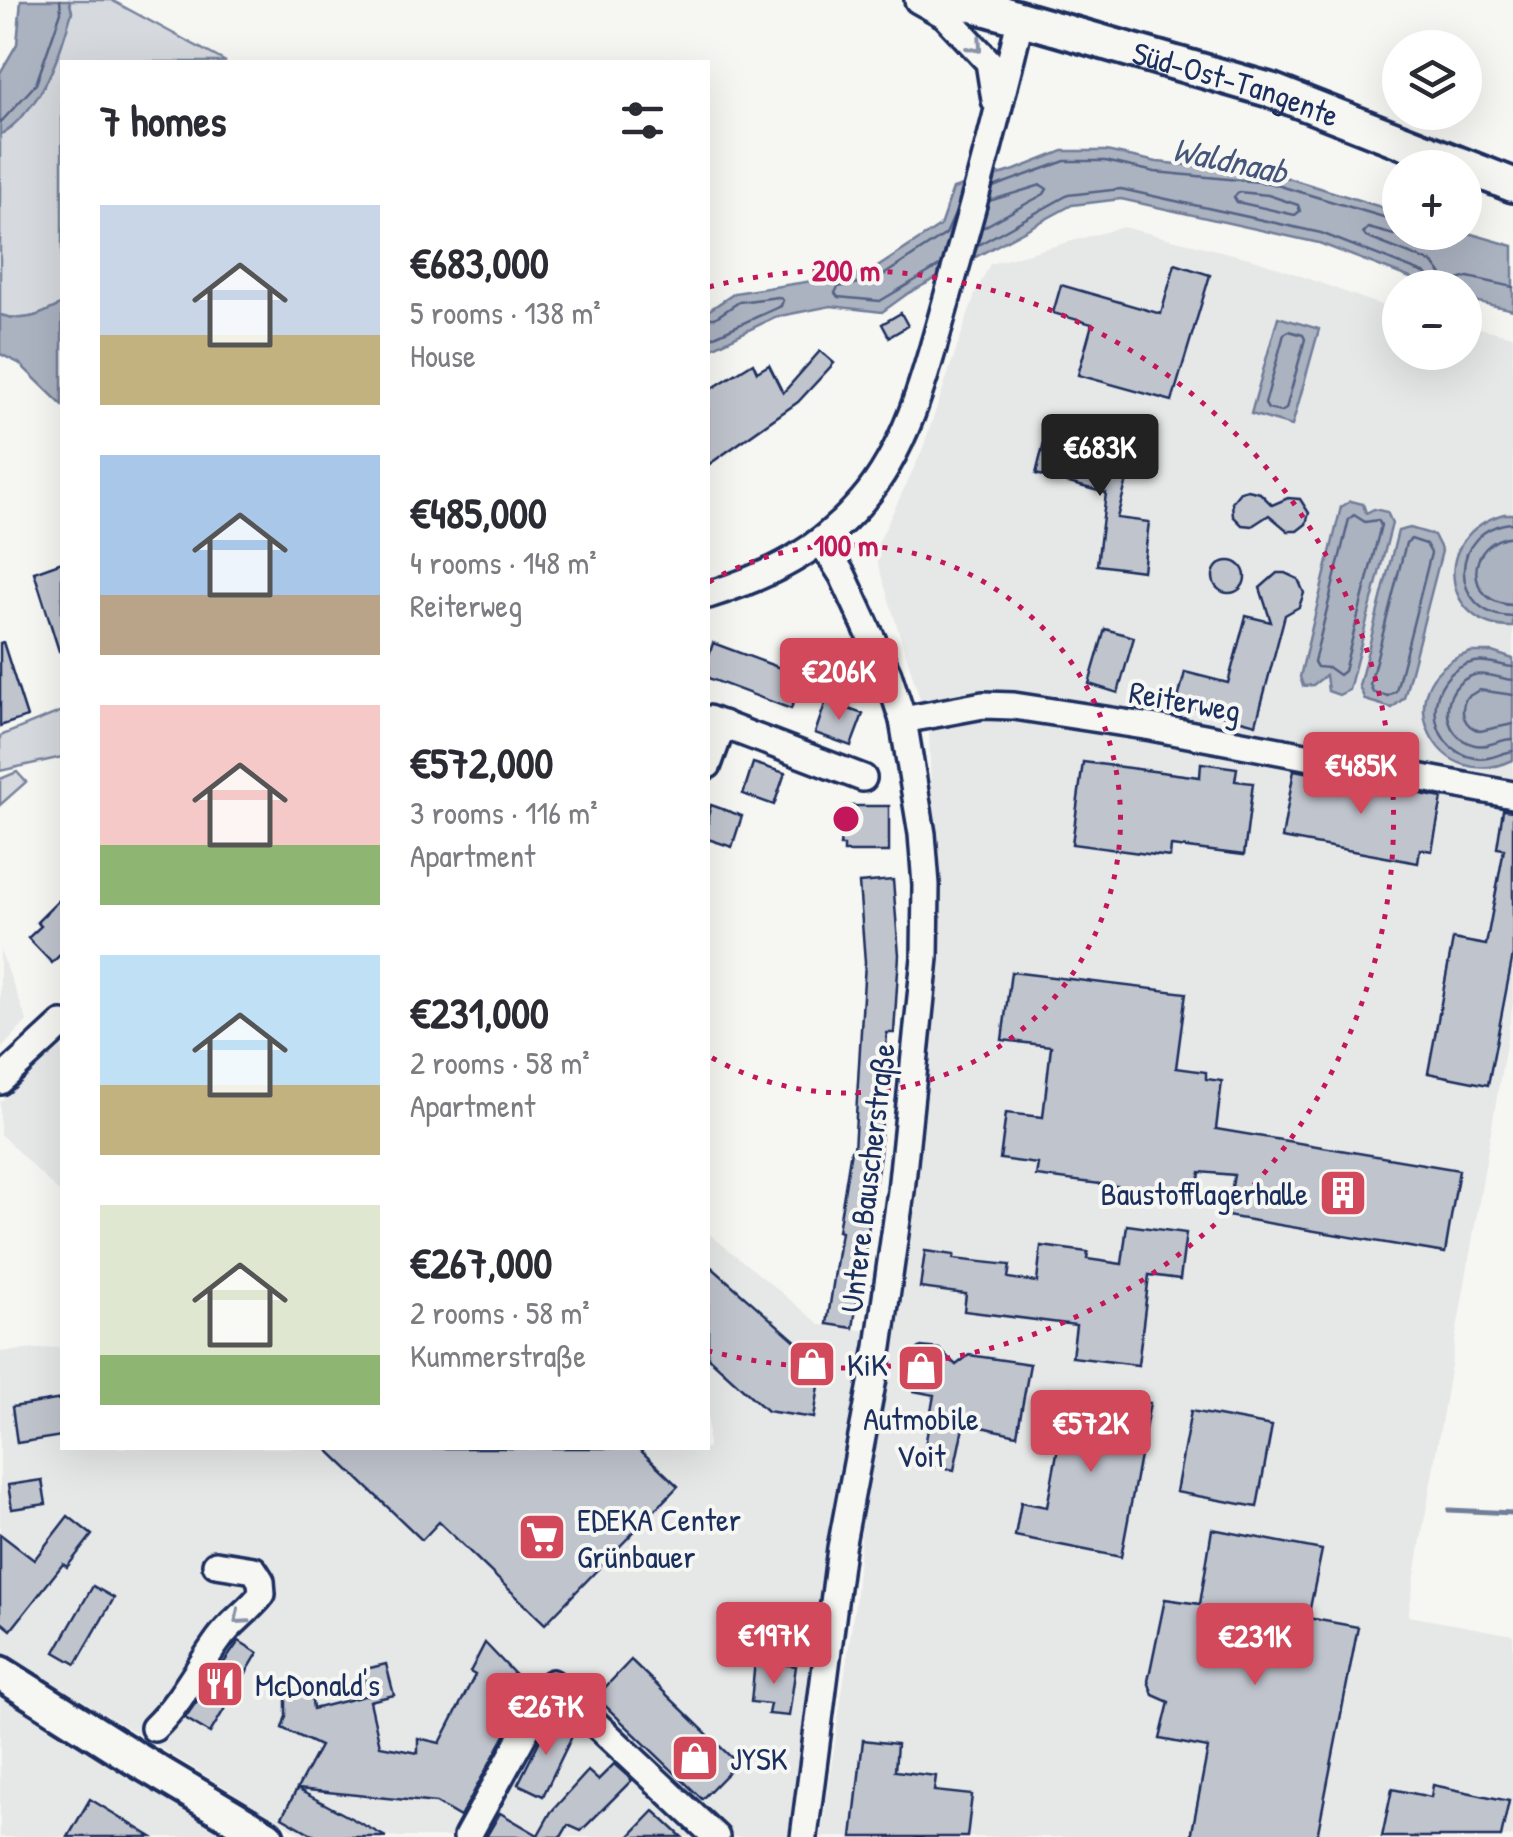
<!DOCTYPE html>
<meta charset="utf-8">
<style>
:root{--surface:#fff;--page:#f7f7f7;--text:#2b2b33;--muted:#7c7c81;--accent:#d1495b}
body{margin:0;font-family:"Patrick Hand",sans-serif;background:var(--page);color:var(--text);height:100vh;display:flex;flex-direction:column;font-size:38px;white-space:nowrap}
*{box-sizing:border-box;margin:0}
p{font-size:32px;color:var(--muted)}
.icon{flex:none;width:55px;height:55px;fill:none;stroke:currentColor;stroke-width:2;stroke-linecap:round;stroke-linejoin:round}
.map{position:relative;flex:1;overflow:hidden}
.drawer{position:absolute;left:60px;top:60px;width:650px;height:1390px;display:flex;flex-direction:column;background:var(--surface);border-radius:0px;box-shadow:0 10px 40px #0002}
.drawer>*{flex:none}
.fabs{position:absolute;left:1382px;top:30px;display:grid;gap:20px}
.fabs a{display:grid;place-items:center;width:100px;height:100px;border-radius:50%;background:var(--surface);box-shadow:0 10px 40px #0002;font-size:50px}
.price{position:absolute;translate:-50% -85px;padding:0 22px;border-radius:10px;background:var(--accent);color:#fff;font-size:32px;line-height:65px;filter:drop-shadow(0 2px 5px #0008)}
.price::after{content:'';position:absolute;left:50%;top:60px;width:30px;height:22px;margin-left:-15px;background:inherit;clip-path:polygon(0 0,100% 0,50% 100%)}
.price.on{background:#222;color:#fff}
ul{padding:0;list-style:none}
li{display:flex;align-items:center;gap:30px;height:250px;padding:0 40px}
li span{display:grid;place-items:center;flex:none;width:280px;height:200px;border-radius:0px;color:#555}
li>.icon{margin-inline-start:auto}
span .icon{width:120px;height:120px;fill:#fffc;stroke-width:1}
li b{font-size:42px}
h2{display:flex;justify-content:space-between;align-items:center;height:120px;padding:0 40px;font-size:42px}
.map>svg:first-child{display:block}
.built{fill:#e6e7e7}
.green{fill:#d6d9dd;stroke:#78849e;stroke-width:2.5}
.water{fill:#abb2c0;stroke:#717e99;stroke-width:2.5}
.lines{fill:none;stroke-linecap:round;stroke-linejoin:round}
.shore{stroke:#556385;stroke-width:2.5}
.stream{stroke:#717e99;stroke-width:5}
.building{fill:#c0c4cd;stroke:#1b2f5e;stroke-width:2.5}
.minor-casing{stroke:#1b2f5e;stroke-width:32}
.major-casing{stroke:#1b2f5e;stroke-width:40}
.minor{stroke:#f6f6f2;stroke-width:25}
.major{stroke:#f6f6f2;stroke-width:32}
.oneway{stroke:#8892a8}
.ring{fill:none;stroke:#c2185b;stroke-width:5;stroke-dasharray:5 10}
.labels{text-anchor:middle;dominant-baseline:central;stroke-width:8;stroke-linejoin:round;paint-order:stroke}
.street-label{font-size:32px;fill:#1b2f5e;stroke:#f6f6f2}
.poi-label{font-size:32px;fill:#1b2f5e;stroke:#f6f6f2;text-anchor:start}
.water-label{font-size:35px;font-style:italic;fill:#46567b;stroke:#f6f6f2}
.centre{fill:#c2185b;stroke:#f6f6f2;stroke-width:5}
.ring-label{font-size:30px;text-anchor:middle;font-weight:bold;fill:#c2185b;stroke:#f6f6f2;stroke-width:8;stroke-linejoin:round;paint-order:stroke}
</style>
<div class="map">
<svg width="1513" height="1837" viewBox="0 0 1513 1837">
<rect width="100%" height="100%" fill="#f6f6f2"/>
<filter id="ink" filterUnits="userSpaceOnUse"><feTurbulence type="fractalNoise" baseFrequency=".01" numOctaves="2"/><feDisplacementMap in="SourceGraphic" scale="20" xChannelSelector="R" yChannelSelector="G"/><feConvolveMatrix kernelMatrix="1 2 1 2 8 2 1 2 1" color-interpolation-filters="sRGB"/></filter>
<g filter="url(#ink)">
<g class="built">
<polygon points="1123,227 1257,260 1400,312 1400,352 1465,352 1465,325 1513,336 1513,1003 1408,1616 1513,1635 1513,1837 821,1837 855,1604 862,1522 899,1312 935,947 929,728 874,552 922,451 975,294 990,264"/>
<polygon points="0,950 27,1021 0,1050"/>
<polygon points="62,1046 62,1195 0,1134 0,1102"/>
<polygon points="708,1233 821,1325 869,1331 797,1837 306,1837 0,1650 0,1352 62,1347 62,1448 708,1448"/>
<polygon points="0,1691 237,1837 0,1837"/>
</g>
<g class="green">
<path d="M69,0H111L226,62H62V304C40,315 25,323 0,315V135L12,127L72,12Z"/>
<polygon points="62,711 62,757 0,771 0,736"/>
<polygon points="17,772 26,782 0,805 0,779"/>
</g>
<g class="water">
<path d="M21,0H69L72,12C58,59 44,106 0,135V73L17,44Z"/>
<polygon points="1063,151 1106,151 1157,162 1272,173 1400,213 1400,232 1465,232 1513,246 1513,310 1465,299 1465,288 1434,287 1319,243 1121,199 1072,205 907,294 882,312 831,306 775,317 708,350 708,311 735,293 870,272 940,226 953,189 1015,170"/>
<path d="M62,304V405L19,363L0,354V315C25,323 40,315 62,304Z"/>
<polygon points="1278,317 1319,329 1292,426 1251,414"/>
<polygon points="1351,501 1363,504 1366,513 1374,509 1387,512 1392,523 1349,690 1339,695 1328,691 1326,675 1313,685 1303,686 1300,677 1341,507"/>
<path d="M1504,514H1513V627C1442,628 1429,535 1504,514Z"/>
<polygon points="1410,528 1434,535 1442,551 1404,698 1392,708 1365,700 1359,686 1398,531"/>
<path d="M1471,652H1492L1513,659V760C1439,795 1392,699 1450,662C1456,657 1464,655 1471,652Z"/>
</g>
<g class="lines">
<g class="shore">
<polyline points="0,123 36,84 61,12 60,0"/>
<polyline points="993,187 1065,161 1105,161 1155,172 1270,183 1400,222"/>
<polygon points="1239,192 1268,195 1298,205 1300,211 1295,215 1237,202 1234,197"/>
<polyline points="982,228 1044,194 1047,189 1041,185 989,201"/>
<polyline points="1408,232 1394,235 1368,228 1363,233 1366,237 1433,263 1448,283 1468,277 1513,287"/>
<polyline points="978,245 1068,195 1121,189 1321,233 1426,274 1432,279 1433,288"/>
<polyline points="941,265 880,301 838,297 835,293 838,287 876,280 946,234 956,212"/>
<polyline points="708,318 715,318 739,302 778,297 783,300 781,306 708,339"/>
<polygon points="1289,331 1303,335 1305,339 1286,409 1281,412 1268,409 1265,404 1284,334"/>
<polygon points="1354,515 1365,522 1378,520 1381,525 1344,671 1339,675 1329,668 1317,667 1314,662 1349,519"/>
<path d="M1513,523C1448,527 1447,616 1513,617"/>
<path d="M1513,536C1464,541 1464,604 1513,605"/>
<polygon points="1411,539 1426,544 1431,553 1396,691 1388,696 1373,692 1370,684 1406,543"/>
<path d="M1513,667C1500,666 1488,659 1474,662C1423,673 1422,749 1475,758C1489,761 1500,753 1513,751"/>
<path d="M1513,680C1500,679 1488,672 1474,675C1440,685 1438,737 1475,745C1489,748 1499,739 1513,739"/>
<path d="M1513,695L1479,690L1466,698C1459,713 1464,726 1480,731L1513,724"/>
</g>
<polyline class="stream" points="1449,1510 1513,1513"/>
</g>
<g class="building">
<polygon points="1175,264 1210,275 1172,401 1078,375 1092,324 1053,313 1061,285 1161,314"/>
<polygon points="901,313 908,326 889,337 882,324"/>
<polygon points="820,351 834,363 798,402 708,465 708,391 753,363 757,372 769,365 783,393"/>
<polygon points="1045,438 1132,461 1117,518 1149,522 1143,571 1097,565 1106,493 1036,474"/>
<polygon points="1248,490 1260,493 1272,505 1288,498 1300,499 1309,513 1306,524 1297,531 1288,531 1269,515 1252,526 1242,525 1233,516 1232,502 1240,492"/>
<circle cx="1229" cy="577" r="16"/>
<polygon points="62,562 62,651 59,651 34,572"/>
<polygon points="1277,573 1285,573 1298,579 1304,593 1299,607 1285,615 1256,724 1177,703 1185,672 1228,683 1246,616 1271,622 1260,588"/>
<polygon points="1105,629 1134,637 1118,693 1089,684"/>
<polygon points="3,642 27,717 0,726 0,643"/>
<polygon points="713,643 802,676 791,709 708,678 708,658"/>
<polygon points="826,701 863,714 851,746 815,733"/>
<polygon points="1083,762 1200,777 1201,763 1237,768 1235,781 1253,783 1244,855 1171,846 1170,857 1072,844"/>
<polygon points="753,763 785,773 774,805 743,794"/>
<polygon points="1294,770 1442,798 1432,851 1420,849 1418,863 1282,838"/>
<polygon points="711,805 742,816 732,847 708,839 708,816"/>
<polygon points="844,806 889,806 889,852 844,852 844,846 840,846"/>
<polygon points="1503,810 1513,811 1513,955 1488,1085 1428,1073 1453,939 1486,945 1504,849 1497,848"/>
<polygon points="893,880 899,955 894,1033 887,1033 880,1154 853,1328 827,1324 841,1232 838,1231 851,1150 854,1150 865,962 859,883"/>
<polygon points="62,897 62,953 52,963 28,938 41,926 37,922"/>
<polygon points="1011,972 1186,993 1176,1068 1206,1072 1206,1079 1222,1081 1216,1129 1459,1170 1445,1253 1227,1216 1234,1175 1200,1172 1197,1196 1036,1176 1038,1164 1000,1159 1006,1113 1043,1117 1051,1046 1002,1040"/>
<polygon points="1127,1225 1186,1233 1180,1279 1149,1275 1138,1365 1072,1357 1076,1325 964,1311 966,1294 920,1288 925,1251 954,1255 953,1259 1010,1265 1008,1278 1037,1282 1041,1246 1088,1252 1087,1259 1122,1264"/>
<polygon points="708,1264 799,1344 825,1347 814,1418 767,1411 708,1357"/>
<polygon points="921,1347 939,1349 956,1365 969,1355 1030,1364 1017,1435 964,1423 954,1470 922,1463 934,1395 914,1391 903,1376 906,1358"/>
<polygon points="1069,1388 1150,1403 1121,1557 1015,1536 1021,1502 1047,1507"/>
<polygon points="62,1399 62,1436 17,1443 12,1407"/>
<polygon points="1191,1411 1272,1426 1257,1507 1176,1492"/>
<polygon points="326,1448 638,1448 678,1486 545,1624 439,1522 422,1540"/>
<polygon points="42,1480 46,1504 12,1509 8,1485"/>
<polygon points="68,1516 92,1535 67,1567 63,1564 11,1630 0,1621 0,1534 34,1560"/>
<polygon points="1212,1529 1322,1550 1308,1618 1358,1627 1317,1837 1191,1837 1208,1748 1160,1739 1169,1702 1153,1695 1148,1681 1165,1599 1200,1604"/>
<polygon points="93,1586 114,1598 76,1664 55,1652"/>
<polygon points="239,1641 258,1653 210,1733 185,1718"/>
<polygon points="485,1643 530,1690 460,1817 436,1803 297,1789 320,1746 282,1728 286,1716 286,1688 310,1684 313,1709 368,1695 362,1670 386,1664 394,1695 370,1701 380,1746 418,1753 418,1738 440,1743 475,1675 470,1672"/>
<polygon points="631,1660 737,1763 702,1799 596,1697"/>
<polygon points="755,1661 796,1666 789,1716 768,1714 770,1704 751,1702"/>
<polygon points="550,1720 574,1732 543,1796 518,1784"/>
<polygon points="863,1740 897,1744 895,1771 936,1776 934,1791 972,1795 967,1837 852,1837"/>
<polygon points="614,1764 632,1780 581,1831 568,1825 561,1837 486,1837 500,1813 538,1835 551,1812 588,1771 598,1780"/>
<polygon points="1433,1785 1509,1801 1501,1837 1382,1837 1392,1789 1431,1797"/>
<polygon points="297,1789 386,1837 317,1837 282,1817"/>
<polygon points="90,1799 152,1837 68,1837"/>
<polygon points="654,1811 682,1837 629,1837"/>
</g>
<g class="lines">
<g class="minor-casing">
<g id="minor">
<polyline points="918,0 945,15 989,62 995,100"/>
<path d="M708,595C771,575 817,553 862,501C911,444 929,361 949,291C975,200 999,109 1021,17"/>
<polyline points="708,719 863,778"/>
<polyline points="903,720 983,705 1014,706 1151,727 1513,795"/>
<polyline points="708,765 723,724"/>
<polyline points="0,1081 62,1024"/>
<path d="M154,1728C181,1702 197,1669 219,1639C231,1622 249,1611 262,1594L261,1581L254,1570L216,1564"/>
<polyline points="467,1837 552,1683 716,1837"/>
<polyline points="804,1837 841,1548 879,1347 901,1191 925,958 926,885 922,834 903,720 888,674 843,576 821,541"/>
</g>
</g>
<g class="major-casing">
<g id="major">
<path id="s1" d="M956,0L1273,91L1513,185"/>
<polyline points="0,1673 136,1759 267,1837"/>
</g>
</g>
<use href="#minor" class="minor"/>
<use href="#major" class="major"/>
</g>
<defs><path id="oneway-chevron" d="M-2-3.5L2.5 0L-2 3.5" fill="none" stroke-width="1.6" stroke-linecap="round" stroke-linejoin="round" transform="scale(2.5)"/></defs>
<g class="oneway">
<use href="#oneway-chevron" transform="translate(976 46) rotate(49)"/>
<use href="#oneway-chevron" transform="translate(240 1618) rotate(139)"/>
</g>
</g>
<g class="ring">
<path d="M709 582A274 274 0 1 1 709 1056"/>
<path d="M709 287A549 549 0 1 1 709 1351"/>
</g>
<defs>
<g id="building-square" transform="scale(2.5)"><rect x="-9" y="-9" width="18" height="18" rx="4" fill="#d1495b" stroke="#f6f6f2"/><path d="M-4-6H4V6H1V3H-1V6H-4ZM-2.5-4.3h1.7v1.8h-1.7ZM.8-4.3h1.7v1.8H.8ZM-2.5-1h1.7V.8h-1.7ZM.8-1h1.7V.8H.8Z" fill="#fff"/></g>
<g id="shop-square" transform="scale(2.5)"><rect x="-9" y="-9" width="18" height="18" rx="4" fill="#d1495b" stroke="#f6f6f2"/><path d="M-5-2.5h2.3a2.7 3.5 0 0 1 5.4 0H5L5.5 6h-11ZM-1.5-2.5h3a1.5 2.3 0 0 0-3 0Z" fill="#fff"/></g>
<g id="supermarket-square" transform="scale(2.5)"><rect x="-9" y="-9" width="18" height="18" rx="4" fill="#d1495b" stroke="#f6f6f2"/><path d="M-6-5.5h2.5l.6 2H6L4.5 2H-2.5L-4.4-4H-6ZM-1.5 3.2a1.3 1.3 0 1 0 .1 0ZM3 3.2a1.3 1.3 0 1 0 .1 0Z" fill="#fff"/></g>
<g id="restaurant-square" transform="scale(2.5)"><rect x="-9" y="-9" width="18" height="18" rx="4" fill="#d1495b" stroke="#f6f6f2"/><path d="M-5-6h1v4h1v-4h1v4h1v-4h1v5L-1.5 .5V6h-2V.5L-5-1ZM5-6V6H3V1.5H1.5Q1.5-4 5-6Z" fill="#fff"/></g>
</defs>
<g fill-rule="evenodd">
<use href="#building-square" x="1343" y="1193"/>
<use href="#shop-square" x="812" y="1364"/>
<use href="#shop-square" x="921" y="1368"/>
<use href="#supermarket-square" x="542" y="1537"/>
<use href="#restaurant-square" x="220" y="1684"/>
<use href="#shop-square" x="695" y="1758"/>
</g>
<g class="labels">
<g class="street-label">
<text stroke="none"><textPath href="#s1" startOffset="292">Süd-Ost-Tangente</textPath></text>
<text transform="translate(1185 701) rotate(10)">Reiterweg</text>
<text transform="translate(867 1178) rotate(-83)">Untere Bauscherstraße</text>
</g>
<g class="poi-label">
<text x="1308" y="1193" text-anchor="end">Baustofflagerhalle</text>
<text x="847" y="1364">KiK</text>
<text x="921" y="1418" text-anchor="middle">Autmobile<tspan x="921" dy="37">Voit</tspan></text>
<text x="577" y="1519">EDEKA Center<tspan x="577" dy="37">Grünbauer</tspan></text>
<text x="255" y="1684">McDonald's</text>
<text x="730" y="1758">JYSK</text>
</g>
<g class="water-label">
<text transform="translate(1230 160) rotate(12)">Waldnaab</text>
</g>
</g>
<circle cx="846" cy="819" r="15" class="centre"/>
<g class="ring-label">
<text x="846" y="281">200 m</text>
<text x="846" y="556">100 m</text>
</g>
</svg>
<div class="fabs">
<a><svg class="icon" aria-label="layers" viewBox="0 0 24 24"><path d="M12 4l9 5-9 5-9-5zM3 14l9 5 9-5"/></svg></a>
<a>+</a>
<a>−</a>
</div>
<b class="price on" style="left:1100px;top:499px">€683K</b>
<b class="price" style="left:839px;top:723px">€206K</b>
<b class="price" style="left:1361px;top:817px">€485K</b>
<b class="price" style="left:1091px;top:1475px">€572K</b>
<b class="price" style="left:774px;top:1687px">€197K</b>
<b class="price" style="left:1255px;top:1688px">€231K</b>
<b class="price" style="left:546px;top:1758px">€267K</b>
<section class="drawer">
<h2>7 homes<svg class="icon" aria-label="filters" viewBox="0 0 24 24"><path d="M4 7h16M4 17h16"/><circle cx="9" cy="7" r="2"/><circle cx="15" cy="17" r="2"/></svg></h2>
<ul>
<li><span style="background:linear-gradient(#c9d6e8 65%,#c2b280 0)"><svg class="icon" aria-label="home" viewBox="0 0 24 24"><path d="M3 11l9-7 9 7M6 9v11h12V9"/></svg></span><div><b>€683,000</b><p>5 rooms · 138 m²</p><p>House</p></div></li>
<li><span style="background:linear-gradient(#a9c7e8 70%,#b9a48a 0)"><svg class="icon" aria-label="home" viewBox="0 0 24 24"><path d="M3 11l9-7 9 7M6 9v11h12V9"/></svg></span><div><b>€485,000</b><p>4 rooms · 148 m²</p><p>Reiterweg</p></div></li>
<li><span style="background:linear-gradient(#f6c9c9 70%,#8fb573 0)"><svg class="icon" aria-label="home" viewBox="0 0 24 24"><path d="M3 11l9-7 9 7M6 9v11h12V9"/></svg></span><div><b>€572,000</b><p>3 rooms · 116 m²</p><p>Apartment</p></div></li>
<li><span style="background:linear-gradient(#bfe0f5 65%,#c2b280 0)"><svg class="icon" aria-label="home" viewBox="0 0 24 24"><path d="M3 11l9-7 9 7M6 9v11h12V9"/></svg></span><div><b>€231,000</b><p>2 rooms · 58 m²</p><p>Apartment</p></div></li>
<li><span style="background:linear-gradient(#dfe7d0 75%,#8fb573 0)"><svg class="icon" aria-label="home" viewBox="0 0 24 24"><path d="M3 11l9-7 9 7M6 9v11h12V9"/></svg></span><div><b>€267,000</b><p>2 rooms · 58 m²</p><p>Kummerstraße</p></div></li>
</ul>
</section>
</div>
